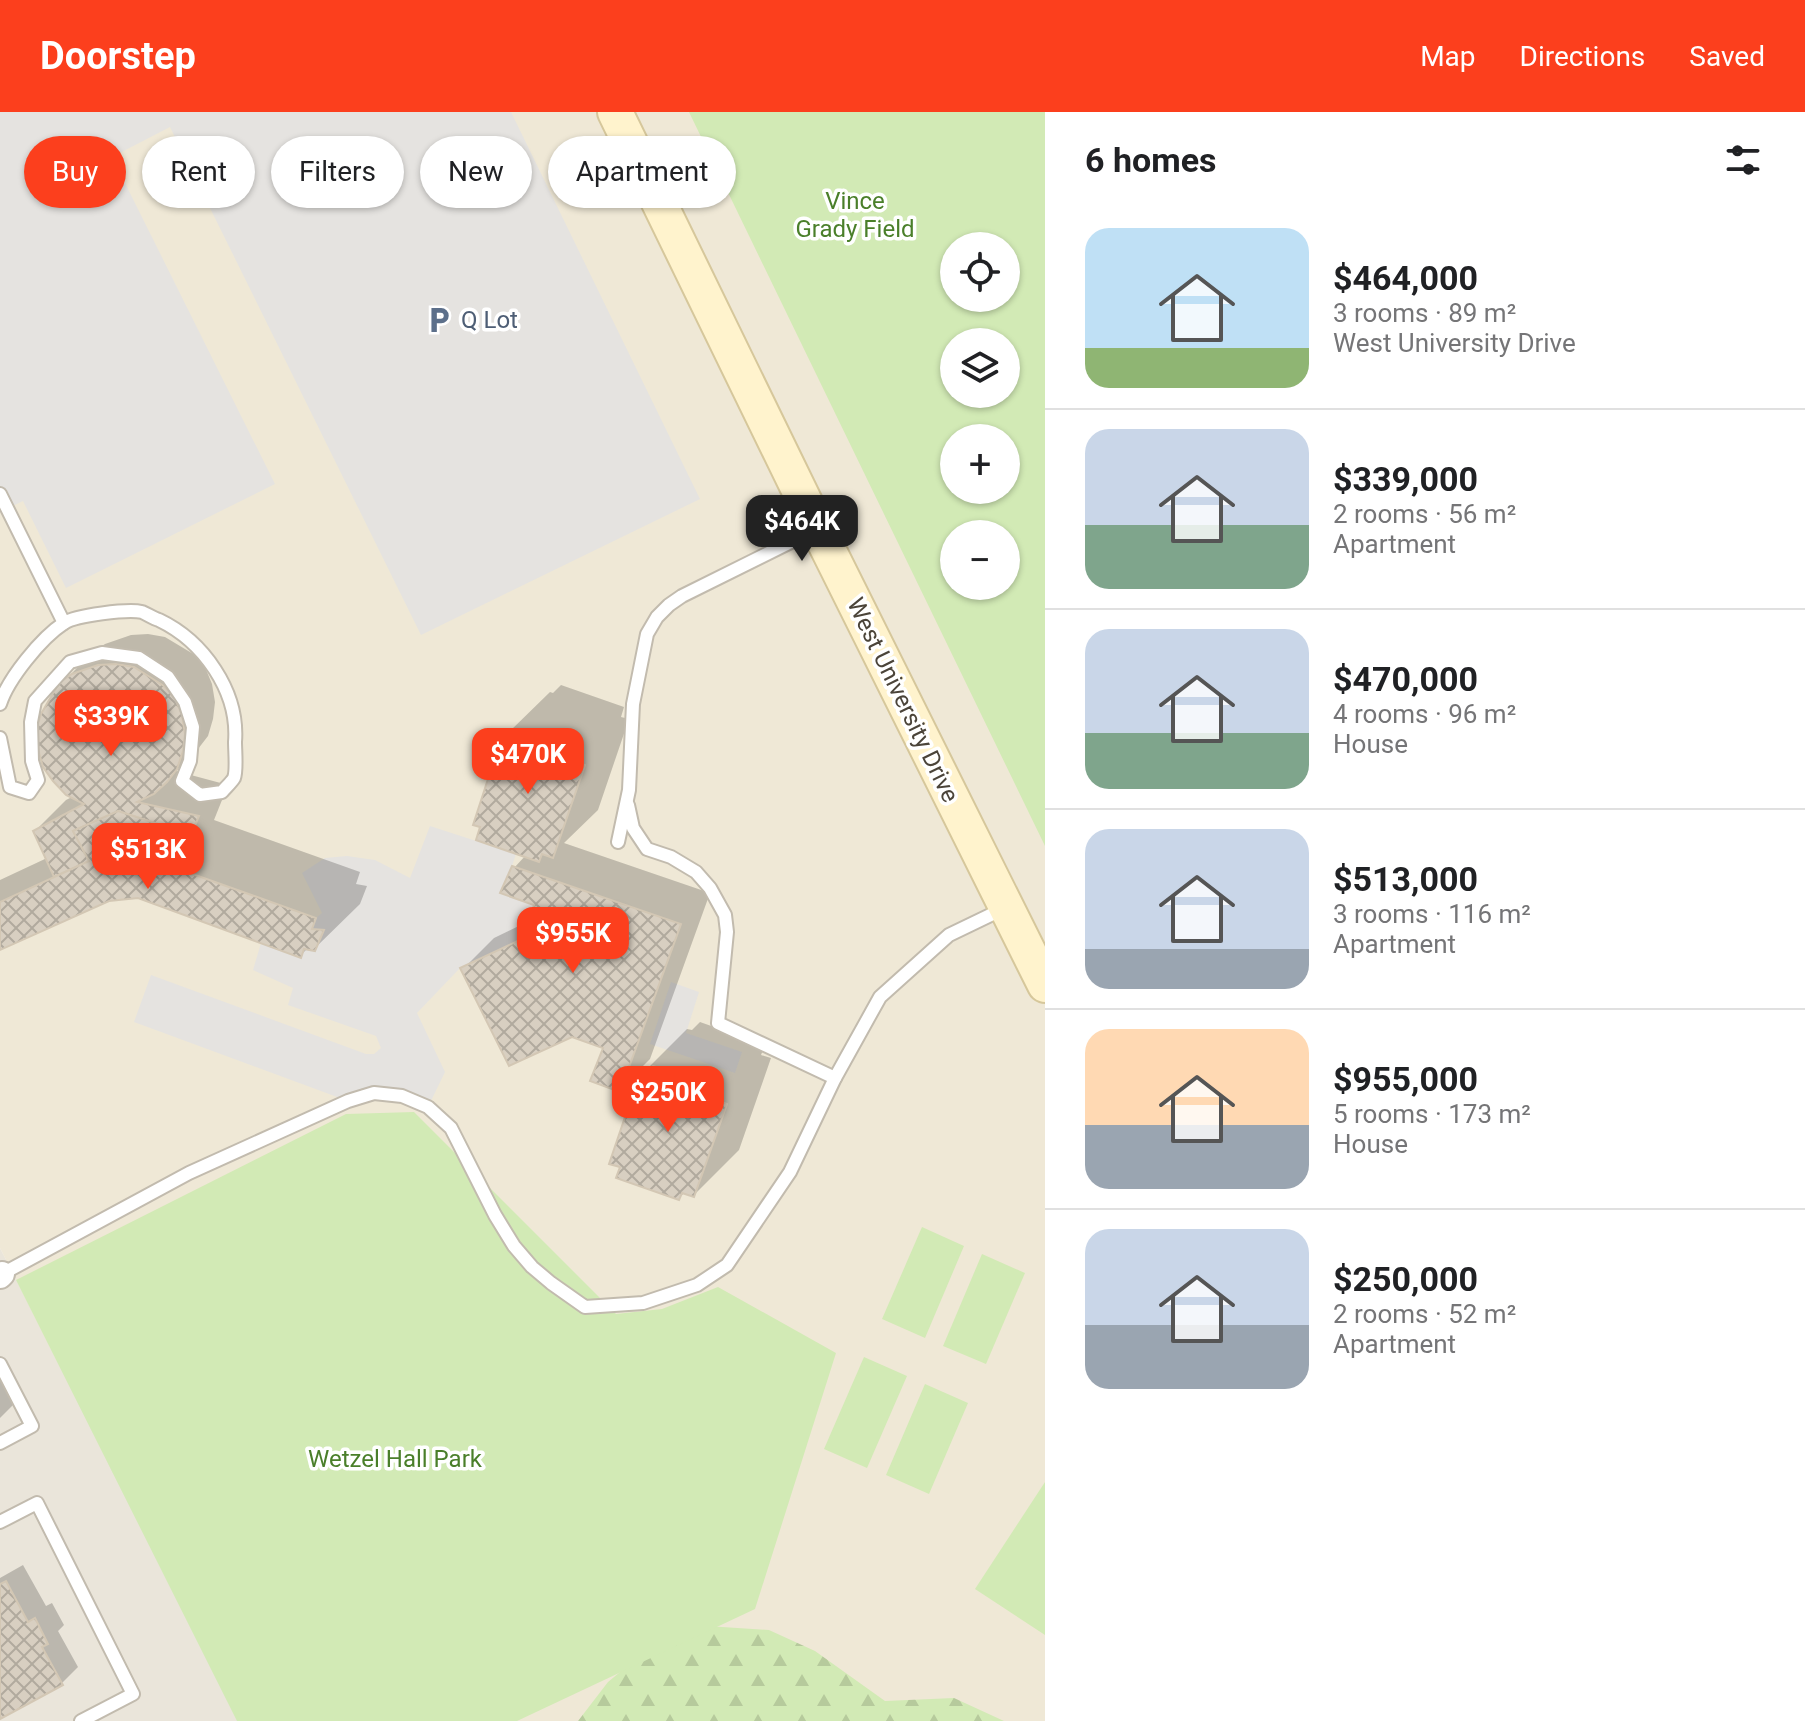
<!DOCTYPE html>
<meta charset="utf-8">
<style>
:root{--surface:#fff;--page:#f2f2f2;--text:#202124;--muted:#757577;--line:#e0e0e0;--accent:#fc3f1d}
body{margin:0;font-family:Roboto,sans-serif;background:var(--page);color:var(--text);height:100vh;display:flex;flex-direction:column;font-size:30px;white-space:nowrap}
*{box-sizing:border-box;margin:0}
p{font-size:26px;color:var(--muted)}
.icon{flex:none;width:44px;height:44px;fill:none;stroke:currentColor;stroke-width:2;stroke-linecap:round;stroke-linejoin:round}
.map{position:relative;flex:1;overflow:hidden}
.drawer{display:flex;flex-direction:column;background:var(--surface);width:760px}
.drawer>*{flex:none}
.guide{position:absolute;left:24px;top:24px;width:760px;height:72px;display:flex;gap:16px}
.buttons{position:absolute;left:940px;top:120px;display:grid;gap:16px}
.buttons a{display:grid;place-items:center;width:80px;height:80px;border-radius:50%;background:var(--surface);box-shadow:0 2px 6px #0004;font-size:40px}
.price{position:absolute;translate:-50% -68px;padding:0 18px;border-radius:16px;background:var(--accent);color:#fff;font-size:26px;line-height:52px;filter:drop-shadow(0 2px 4px #0008)}
.price::after{content:'';position:absolute;left:50%;top:48px;width:24px;height:18px;margin-left:-12px;background:inherit;clip-path:polygon(0 0,100% 0,50% 100%)}
.price.selected{background:#222;color:#fff}
ul{padding:0;list-style:none}
li{display:flex;align-items:center;gap:24px;height:200px;padding:0 40px}
li+li{border-top:2px solid var(--line)}
li span{display:grid;place-items:center;flex:none;width:224px;height:160px;border-radius:24px;color:#555}
li>.icon{margin-inline-start:auto}
span .icon{width:96px;height:96px;fill:#fffc;stroke-width:1}
li b{font-size:34px}
h2{display:flex;justify-content:space-between;align-items:center;height:96px;padding:0 40px;font-size:34px}
.pill{padding:0 28px;border-radius:36px;background:var(--surface);box-shadow:0 2px 6px #0004;font-size:28px;line-height:72px}
.pill.selected{background:var(--accent);color:#fff}
header{display:flex;align-items:center;gap:48px;box-sizing:border-box;height:112px;padding:0 40px;background:var(--accent);color:#fff}
header strong{font-size:38px}
nav{display:flex;gap:44px;margin-inline-start:auto;font-size:28px}
main{display:flex;flex:1;min-height:0}
.map>svg:first-child{display:block}
.residential{fill:#eae5da}
.education{fill:#efe8d6;fill-rule:evenodd}
.forest{fill:url(#forest-firs)}
.park{fill:#d2eab5;fill-rule:evenodd}
.parking{fill:#e5e3e0}
.shadow{fill:#0003}
.building{fill:url(#building-cross-hatch);stroke:#d3c7b4;stroke-width:2}
.lines{fill:none;stroke-linecap:round;stroke-linejoin:round}
.lane-casing{stroke:#c2bbae;stroke-width:16}
.street-casing{stroke:#c2bbae;stroke-width:28}
.secondary-casing{stroke:#d6c79b;stroke-width:38}
.lane{stroke:#fff;stroke-width:12}
.street{stroke:#fff;stroke-width:24}
.secondary{stroke:#fff3cd;stroke-width:34}
.labels{text-anchor:middle;dominant-baseline:central;stroke-width:7;stroke-linejoin:round;paint-order:stroke}
.park-label{font-size:24px;fill:#4a7f2a;stroke:#fff}
.service-label{font-size:24px;fill:#4e5e75;stroke:#fff;text-anchor:start}
.street-label{font-size:24px;fill:#4b4439;stroke:#fff}
</style>
<header>
<strong>Doorstep</strong>
<nav><a>Map</a><a>Directions</a><a>Saved</a></nav>
</header>
<main>
<div class="map">
<svg width="1045" height="1609" viewBox="0 0 1045 1609">
<defs>
<pattern id="forest-firs" width="22" height="20" patternUnits="userSpaceOnUse" patternTransform="scale(2)"><rect width="22" height="20" fill="#d2eab5"/><path d="M5 1l3.5 6h-7zM16 11l3.5 6h-7z" fill="#b6ca9c"/></pattern>
<pattern id="building-cross-hatch" width="8" height="8" patternUnits="userSpaceOnUse" patternTransform="scale(2)"><rect width="8" height="8" fill="#d8cfc1"/><path d="M0 0l8 8M0 8l8-8" fill="none" stroke="#b1aa9e"/></pattern>
</defs>
<rect width="100%" height="100%" fill="#f6f3ec"/>
<polygon class="residential" points="0,1136 239,1609 0,1609"/>
<path class="education" d="M0,0H1045V1609H239L0,1136ZM954,134H1006V186H954ZM954,230H1006V282H954ZM954,326H1006V378H954ZM954,422H1006V474H954Z"/>
<polygon class="forest" points="707,1514 769,1518 815,1539 885,1589 954,1586 1004,1609 578,1609 608,1570 660,1527"/>
<g class="park">
<path d="M689,0H1045V734ZM1006,134V186H954V134ZM1006,230V282H954V230ZM954,326H1006V378H954ZM954,422H1006V474H954Z"/>
<polygon points="414,1000 616,1202 662,1197 718,1175 836,1241 755,1497 517,1609 237,1609 16,1168 346,1002"/>
<polygon points="922,1115 964,1134 925,1226 882,1207"/>
<polygon points="982,1142 1025,1161 986,1252 943,1234"/>
<polygon points="864,1245 907,1264 867,1356 824,1337"/>
<polygon points="925,1272 968,1291 929,1382 886,1363"/>
<polygon points="1045,1370 1045,1523 975,1477"/>
</g>
<g class="parking">
<polygon points="0,0 511,0 700,387 421,523 170,15 112,45 275,372 66,476 23,389 0,400"/>
<polygon points="430,714 516,742 512,754 534,793 524,826 460,856 417,901 445,960 428,995 402,984 348,989 134,910 151,863 366,942 374,942 381,936 376,924 288,893 293,876 253,858 261,831 301,845 304,837 315,839 323,819 312,817 316,806 322,801 302,761 325,746 347,744 375,748 410,766"/>
<polygon points="671,870 699,880 686,921 742,940 735,961 650,932"/>
</g>
<g class="shadow">
<polygon points="148,522 165,525 195,543 205,555 212,572 215,590 213,607 208,624 198,637 176,659 228,673 214,708 360,760 356,772 367,774 360,792 314,837 308,836 300,844 138,784 108,787 0,836 0,768 47,746 35,719 66,688 74,684 61,572 93,540 105,532 131,523"/>
<polygon points="561,573 624,595 621,605 629,607 598,698 564,731 710,781 650,947 619,978 606,935 463,857 494,826 531,808 537,791 514,756 526,743 504,625 550,580 553,581"/>
<polygon points="700,910 765,933 761,943 771,946 739,1038 694,1083 685,1080 679,1086 642,962 687,917 692,918"/>
<polygon points="0,1256 17,1289 0,1306"/>
<polygon points="23,1453 46,1494 52,1491 64,1513 58,1519 78,1555 61,1572 0,1605 0,1466"/>
</g>
<g class="building">
<polygon points="116,552 134,555 164,574 175,586 182,603 185,622 183,639 177,657 167,670 154,682 137,690 199,704 177,757 156,749 164,714 118,699 73,719 89,749 54,765 33,719 84,692 66,683 53,669 43,655 38,637 36,618 41,602 59,571 72,562 98,553"/>
<polygon points="514,617 580,640 577,650 585,653 553,746 542,742 539,750 476,728 480,715 473,713 502,624 511,627"/>
<polygon points="118,699 164,714 156,749 316,806 312,817 324,818 315,839 304,837 301,846 138,786 109,789 0,838 0,790 89,749 73,719"/>
<polygon points="512,754 681,812 620,980 590,969 603,936 572,925 509,954 460,856 524,826 534,793 500,781"/>
<polygon points="653,954 721,978 717,988 727,992 694,1085 682,1081 679,1088 616,1066 620,1055 609,1052 640,961 650,964"/>
<polygon points="6,1469 28,1510 35,1506 48,1532 42,1535 63,1573 0,1607 0,1472"/>
</g>
<g class="lines">
<g class="lane-casing">
<g id="lane">
<polyline points="0,382 64,511"/>
<path d="M0,592C8,567 41,526 64,511C76,503 128,497 142,500C147,502 153,506 159,508C203,529 239,579 235,630C235,639 237,659 234,666C231,671 225,676 222,680L200,683L182,669L190,649L193,615L185,590L168,565L139,546L102,541L70,550L35,589L31,610L32,649L38,668L29,681L10,675L0,626"/>
<polyline points="628,693 633,716 647,737 671,745 696,760 710,776 725,803 727,820 718,911 835,966"/>
<polyline points="618,730 629,678 633,592 647,522 657,505 669,493 682,484 815,418"/>
<polyline points="2,1162 189,1061 348,989 374,981 402,984 428,995 451,1016 495,1103 514,1134 532,1155 551,1171 585,1195 643,1191 697,1173 727,1153 790,1060 835,966 880,885 949,823 1005,796"/>
<polyline points="0,1252 32,1314 0,1331"/>
<polyline points="0,1410 37,1391 133,1582 81,1609"/>
</g>
</g>
<g class="street-casing">
<polyline id="street" points="0,1164 2,1162"/>
</g>
<g class="secondary-casing">
<polyline id="secondary" points="615,0 818,417 1045,873"/>
</g>
<use href="#lane" class="lane"/>
<use href="#street" class="street"/>
<use href="#secondary" class="secondary"/>
</g>
<defs>
<g id="parking-bare" transform="scale(2.16)"><path d="M-3.5-5.5H1a3.5 3.5 0 0 1 0 7H-1V5.5H-3.5ZM-1-3.4V-.6H.8a1.4 1.4 0 0 0 0-2.8Z" fill="#5c6f8a" stroke="#fff" stroke-width="2.5" paint-order="stroke"/></g>
</defs>
<g fill-rule="evenodd">
<use href="#parking-bare" x="439" y="208"/>
</g>
<g class="labels">
<g class="park-label">
<text x="855" y="89">Vince<tspan x="855" dy="28">Grady Field</tspan></text>
<text x="395" y="1347">Wetzel Hall Park</text>
</g>
<g class="service-label">
<text x="461" y="208">Q Lot</text>
</g>
<g class="street-label">
<text transform="translate(903 588) rotate(64)">West University Drive</text>
</g>
</g>
</svg>
<div class="buttons">
<a><svg class="icon" aria-label="locate" viewBox="0 0 24 24"><circle cx="12" cy="12" r="6"/><path d="M12 2v4M12 18v4M2 12h4M18 12h4"/></svg></a>
<a><svg class="icon" aria-label="layers" viewBox="0 0 24 24"><path d="M12 4l9 5-9 5-9-5zM3 14l9 5 9-5"/></svg></a>
<a>+</a>
<a>−</a>
</div>
<b class="price selected" style="left:802px;top:451px">$464K</b>
<b class="price" style="left:111px;top:646px">$339K</b>
<b class="price" style="left:528px;top:684px">$470K</b>
<b class="price" style="left:148px;top:779px">$513K</b>
<b class="price" style="left:573px;top:863px">$955K</b>
<b class="price" style="left:668px;top:1022px">$250K</b>
<div class="guide">
<a class="pill selected">Buy</a>
<a class="pill">Rent</a>
<a class="pill">Filters</a>
<a class="pill">New</a>
<a class="pill">Apartment</a>
</div>
</div>
<section class="drawer">
<h2>6 homes<svg class="icon" aria-label="filters" viewBox="0 0 24 24"><path d="M4 7h16M4 17h16"/><circle cx="9" cy="7" r="2"/><circle cx="15" cy="17" r="2"/></svg></h2>
<ul>
<li><span style="background:linear-gradient(#bfe0f5 75%,#8fb573 0)"><svg class="icon" aria-label="home" viewBox="0 0 24 24"><path d="M3 11l9-7 9 7M6 9v11h12V9"/></svg></span><div><b>$464,000</b><p>3 rooms · 89 m²</p><p>West University Drive</p></div></li>
<li><span style="background:linear-gradient(#c9d6e8 60%,#7fa58c 0)"><svg class="icon" aria-label="home" viewBox="0 0 24 24"><path d="M3 11l9-7 9 7M6 9v11h12V9"/></svg></span><div><b>$339,000</b><p>2 rooms · 56 m²</p><p>Apartment</p></div></li>
<li><span style="background:linear-gradient(#c9d6e8 65%,#7fa58c 0)"><svg class="icon" aria-label="home" viewBox="0 0 24 24"><path d="M3 11l9-7 9 7M6 9v11h12V9"/></svg></span><div><b>$470,000</b><p>4 rooms · 96 m²</p><p>House</p></div></li>
<li><span style="background:linear-gradient(#c9d6e8 75%,#9aa5b1 0)"><svg class="icon" aria-label="home" viewBox="0 0 24 24"><path d="M3 11l9-7 9 7M6 9v11h12V9"/></svg></span><div><b>$513,000</b><p>3 rooms · 116 m²</p><p>Apartment</p></div></li>
<li><span style="background:linear-gradient(#ffd9b3 60%,#9aa5b1 0)"><svg class="icon" aria-label="home" viewBox="0 0 24 24"><path d="M3 11l9-7 9 7M6 9v11h12V9"/></svg></span><div><b>$955,000</b><p>5 rooms · 173 m²</p><p>House</p></div></li>
<li><span style="background:linear-gradient(#c9d6e8 60%,#9aa5b1 0)"><svg class="icon" aria-label="home" viewBox="0 0 24 24"><path d="M3 11l9-7 9 7M6 9v11h12V9"/></svg></span><div><b>$250,000</b><p>2 rooms · 52 m²</p><p>Apartment</p></div></li>
</ul>
</section>
</main>
